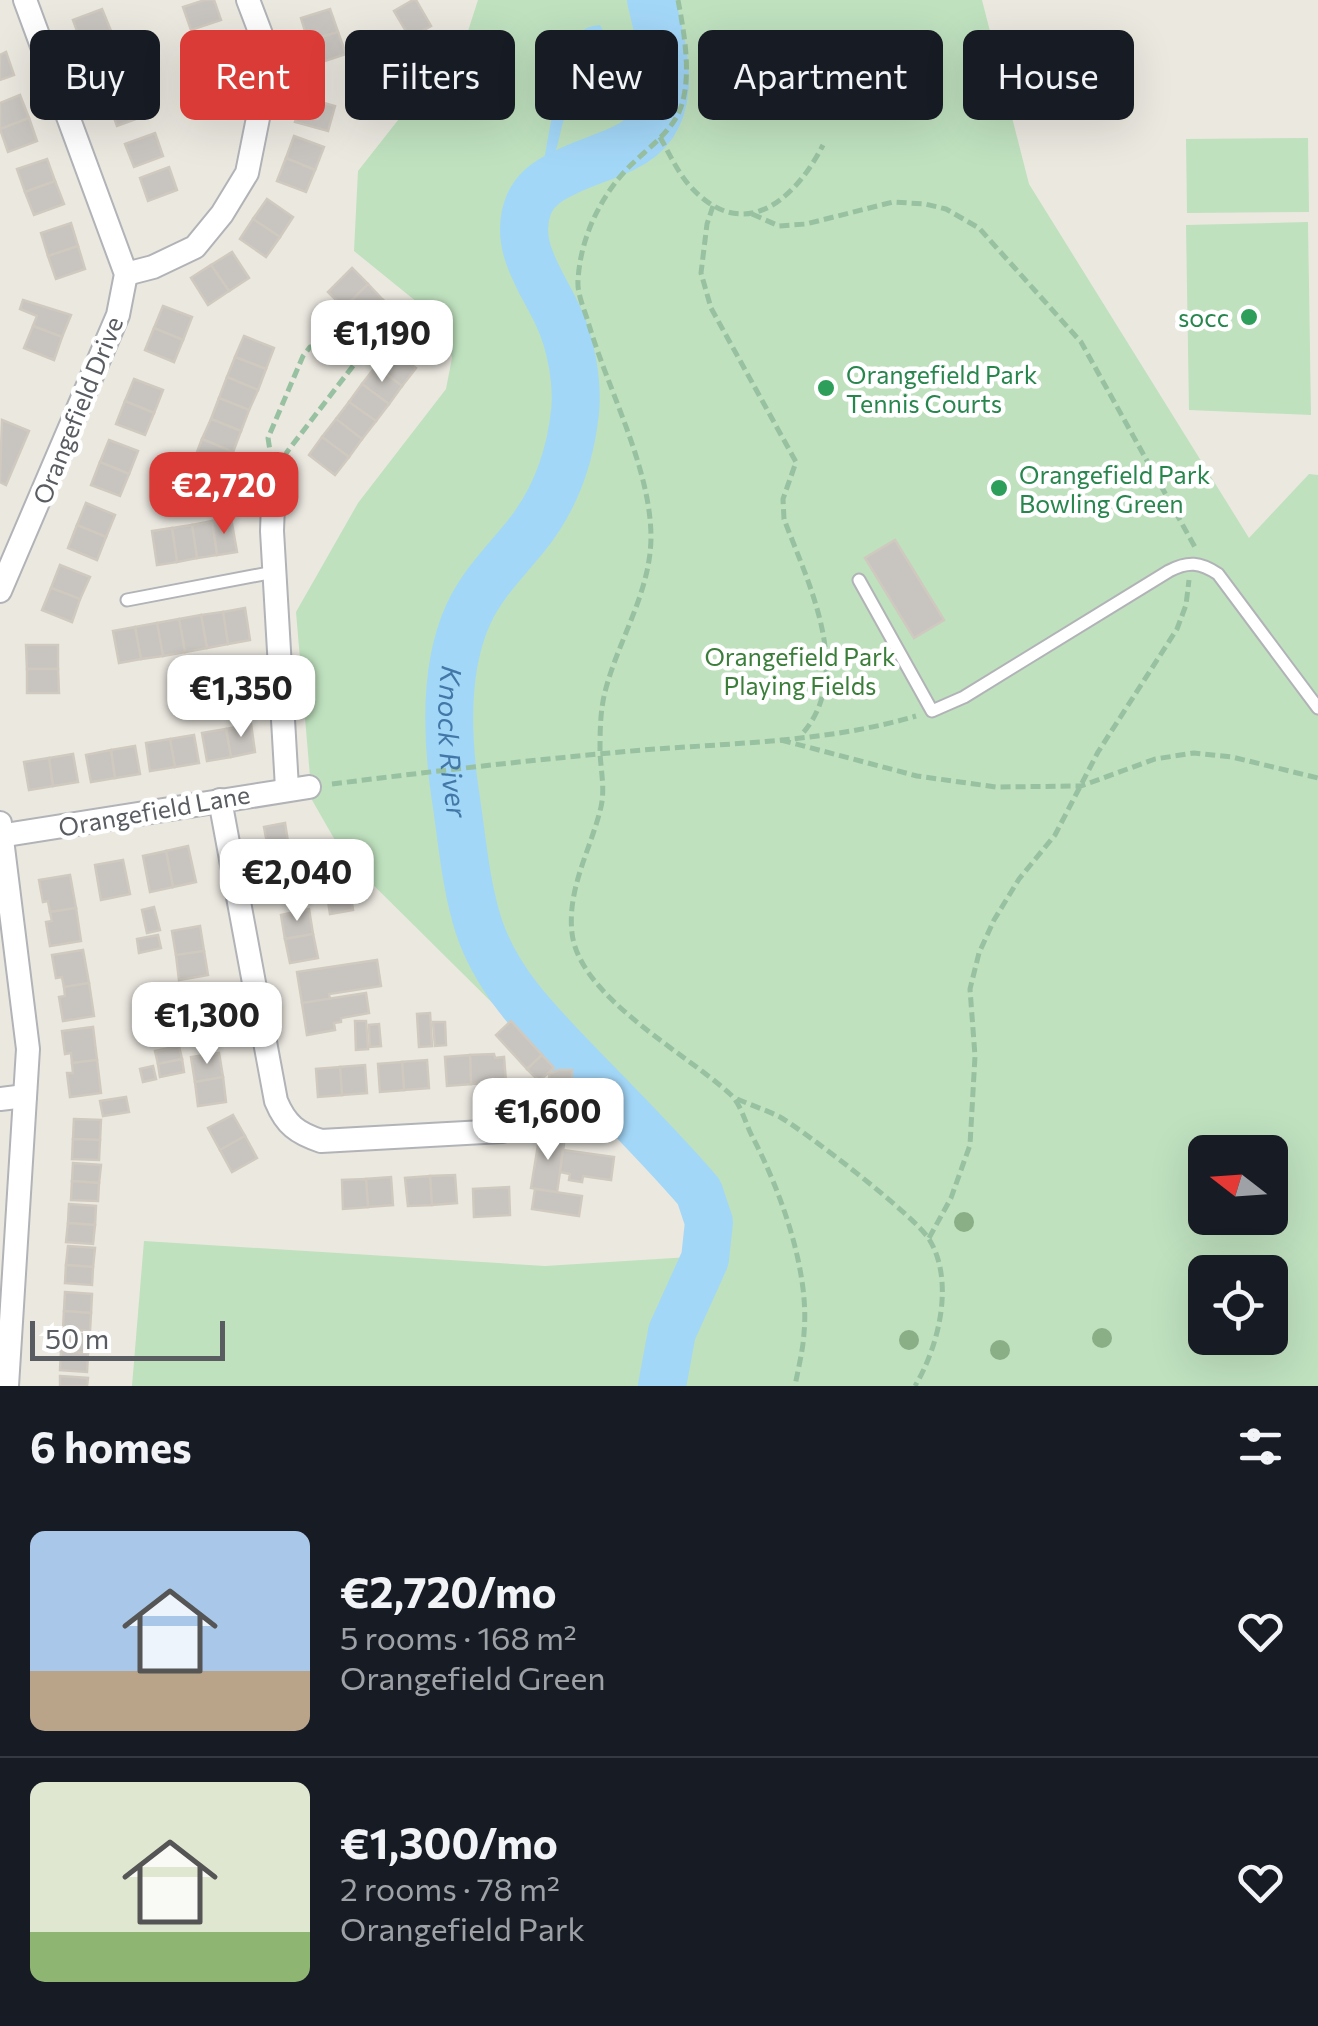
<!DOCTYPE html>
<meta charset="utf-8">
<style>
:root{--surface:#171b24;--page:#20242c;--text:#f1f3f6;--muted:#9ea1a6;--line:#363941;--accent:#db3b36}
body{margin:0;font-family:Commissioner,sans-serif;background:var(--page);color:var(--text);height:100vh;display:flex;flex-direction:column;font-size:38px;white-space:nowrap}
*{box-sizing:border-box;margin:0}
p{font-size:32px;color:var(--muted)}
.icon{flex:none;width:55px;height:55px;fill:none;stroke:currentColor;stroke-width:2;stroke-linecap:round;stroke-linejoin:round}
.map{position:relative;height:1386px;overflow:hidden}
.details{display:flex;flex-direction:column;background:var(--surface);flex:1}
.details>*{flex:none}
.top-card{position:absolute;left:30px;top:30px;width:1260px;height:90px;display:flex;gap:20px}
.needle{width:65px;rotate:287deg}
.controls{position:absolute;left:1188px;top:1135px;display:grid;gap:20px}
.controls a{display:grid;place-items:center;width:100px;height:100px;border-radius:15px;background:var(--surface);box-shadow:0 10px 40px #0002;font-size:50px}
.scale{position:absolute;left:30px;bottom:25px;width:195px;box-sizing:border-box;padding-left:10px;border:5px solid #595c60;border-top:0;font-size:28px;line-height:35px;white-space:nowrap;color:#595c60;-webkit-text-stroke:8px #fff;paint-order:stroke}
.price{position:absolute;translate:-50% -85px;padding:0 22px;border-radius:20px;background:#fff;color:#222;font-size:32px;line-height:65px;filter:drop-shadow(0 2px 5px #0008)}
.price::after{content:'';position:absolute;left:50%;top:60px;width:30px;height:22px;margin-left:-15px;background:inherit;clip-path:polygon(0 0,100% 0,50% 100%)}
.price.selected{background:var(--accent);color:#fff}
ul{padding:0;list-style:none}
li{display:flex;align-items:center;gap:30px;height:250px;padding:0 30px}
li+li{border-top:2px solid var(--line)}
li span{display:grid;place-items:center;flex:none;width:280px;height:200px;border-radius:15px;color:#555}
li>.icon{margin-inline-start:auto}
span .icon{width:120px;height:120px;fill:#fffc;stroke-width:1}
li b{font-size:42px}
h2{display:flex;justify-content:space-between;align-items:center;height:120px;padding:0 30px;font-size:42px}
.pill{padding:0 35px;border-radius:15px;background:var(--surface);box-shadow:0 10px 40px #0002;font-size:35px;line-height:90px}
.pill.selected{background:var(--accent);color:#fff}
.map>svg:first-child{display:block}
.green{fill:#bfe1be;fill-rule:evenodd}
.water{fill:#a3d7f8}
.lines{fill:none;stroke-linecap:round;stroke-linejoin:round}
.river{stroke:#a3d7f8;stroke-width:48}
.building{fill:#c8c4bf;stroke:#cfc9bf;stroke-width:2.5}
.lane-casing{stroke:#b1b3b7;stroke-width:15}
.street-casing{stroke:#b1b3b7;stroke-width:26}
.path{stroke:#98c1a1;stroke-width:5;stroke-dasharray:10 5;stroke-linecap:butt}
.lane{stroke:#fff;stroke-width:11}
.street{stroke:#fff;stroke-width:22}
.tree{fill:#8aae85}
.leisure-dot{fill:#2e9e5b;stroke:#fff;stroke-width:4}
.labels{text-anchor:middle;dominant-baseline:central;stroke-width:9;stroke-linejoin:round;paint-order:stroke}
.leisure-label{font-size:25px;fill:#27864d;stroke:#fff;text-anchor:start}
.street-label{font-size:25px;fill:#595c60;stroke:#fff}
.park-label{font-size:25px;fill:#3a7e3a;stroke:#fff}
.water-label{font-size:28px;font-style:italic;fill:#4278a7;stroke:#fff}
</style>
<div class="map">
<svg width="1318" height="1386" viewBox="0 0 1318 1386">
<rect width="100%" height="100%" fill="#ebe8e0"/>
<g class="green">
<path d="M478,0H982L1029,184L1249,538L1309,474L1318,475V1386H132L144,1241L545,1266L690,1257L699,1227L680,1189L344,856L312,800L296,612L358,503L446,389L452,358L444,324L354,251L358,171L468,31ZM1205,1152H1270V1218H1205ZM1205,1272H1270V1338H1205Z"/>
<polygon points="1308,138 1309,212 1187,213 1186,139"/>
<polygon points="1308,222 1311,415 1189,410 1186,225"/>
</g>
<path class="water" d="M600,25C620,58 583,84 568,110C557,130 562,154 543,167C549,136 560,56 579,34C586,27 591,26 600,25Z"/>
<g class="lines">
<path class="river" id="s1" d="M651,0C663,51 685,119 624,148C604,158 582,163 562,174C549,180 535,190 529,204C512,245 542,281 558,316C571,343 578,383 575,412C570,459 555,500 526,536C505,562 482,584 468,615C444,668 447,737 455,793C462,837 465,884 479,927C499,986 543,1027 585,1071C624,1111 663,1150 699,1192L709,1222L705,1259L672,1332L662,1386"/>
</g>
<g class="building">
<polygon points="205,0 214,0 221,20 191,30 183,7"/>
<polygon points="413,0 416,0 431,26 410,38 394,11"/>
<polygon points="102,9 111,31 81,42 73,20"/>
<polygon points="330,9 338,32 308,41 301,18"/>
<polygon points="111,31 119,54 90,65 81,42"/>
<polygon points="338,32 346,54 316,64 308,41"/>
<polygon points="201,48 228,52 220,108 192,103"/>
<polygon points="6,52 14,75 0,80 0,55"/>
<polygon points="130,70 138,93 109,104 100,81"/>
<polygon points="138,93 147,115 117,126 109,104"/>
<polygon points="20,95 29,118 0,129 0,103"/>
<polygon points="303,97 335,106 328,131 295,122"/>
<polygon points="29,118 37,141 8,152 0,129"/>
<polygon points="155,133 163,156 134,167 125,144"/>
<polygon points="294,136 324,147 315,170 286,158"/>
<polygon points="286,158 315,170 306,192 277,181"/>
<polygon points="47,159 55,181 25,192 17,169"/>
<polygon points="169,167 177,190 148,201 140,178"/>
<polygon points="55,181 64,204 34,215 25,192"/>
<polygon points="267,199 293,217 280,237 253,219"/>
<polygon points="253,219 280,237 266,257 240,239"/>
<polygon points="71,223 78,246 48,256 41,233"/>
<polygon points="78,246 85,269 56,279 48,256"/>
<polygon points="232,252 249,278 229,291 211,265"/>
<polygon points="211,265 229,291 208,305 191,278"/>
<polygon points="352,268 368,284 344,308 328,292"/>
<polygon points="368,284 383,300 360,324 344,308"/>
<polygon points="23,300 71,315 62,337 33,326 37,316 20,309"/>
<polygon points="383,300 399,316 375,339 360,324"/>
<polygon points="163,306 192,317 183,340 154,328"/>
<polygon points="33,326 62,337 54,360 24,348"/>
<polygon points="154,328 183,340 174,362 145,350"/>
<polygon points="244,336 274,348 266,369 235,357"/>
<polygon points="389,348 416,368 402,386 376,366"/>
<polygon points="235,357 266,369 258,390 227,377"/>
<polygon points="376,366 402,386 389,404 362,384"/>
<polygon points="227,377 258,390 249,410 219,398"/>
<polygon points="134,379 163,390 154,413 125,401"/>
<polygon points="362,384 389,404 376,421 349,402"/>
<polygon points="219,398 249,410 241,431 211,419"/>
<polygon points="125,401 154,413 145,435 116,424"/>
<polygon points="349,402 376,421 362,439 336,419"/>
<polygon points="211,419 241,431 233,452 202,439"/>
<polygon points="336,419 362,439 349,457 322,437"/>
<polygon points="2,420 29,431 6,485 0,482"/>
<polygon points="322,437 349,457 335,475 309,455"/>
<polygon points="202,439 233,452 225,472 194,460"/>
<polygon points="109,440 138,451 129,474 100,462"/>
<polygon points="100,462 129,474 120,496 91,485"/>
<polygon points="190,475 192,492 166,496 164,478"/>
<polygon points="86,503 115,515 106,537 77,525"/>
<polygon points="231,518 237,552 217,555 212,521"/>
<polygon points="212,521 217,555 197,558 192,525"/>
<polygon points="77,525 106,537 97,560 68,548"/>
<polygon points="192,525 197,558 177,562 172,528"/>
<polygon points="172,528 177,562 157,565 152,531"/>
<polygon points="895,540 944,620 914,638 865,558"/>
<polygon points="60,565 90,577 80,599 51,588"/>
<polygon points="51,588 80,599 72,622 42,610"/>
<polygon points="245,608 250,640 228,644 223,612"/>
<polygon points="223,612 228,644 207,648 201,615"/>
<polygon points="201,615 207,648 185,652 179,619"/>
<polygon points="179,619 185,652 163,656 157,623"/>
<polygon points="157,623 163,656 141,659 135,627"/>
<polygon points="135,627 141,659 119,663 113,631"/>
<polygon points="26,645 58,645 58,669 27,669"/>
<polygon points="27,669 58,669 59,693 27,693"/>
<polygon points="251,724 255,752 231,757 226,729"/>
<polygon points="226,729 231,757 207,761 202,733"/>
<polygon points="194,735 199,763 175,767 170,739"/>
<polygon points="170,739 175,767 150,771 146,743"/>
<polygon points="135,746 140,774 115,778 111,750"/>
<polygon points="111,750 115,778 91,782 86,755"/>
<polygon points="73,754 78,782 53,786 49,758"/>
<polygon points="49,758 53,786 29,790 24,762"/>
<polygon points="285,823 289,848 297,846 301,871 273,876 264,827"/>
<polygon points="188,846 196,882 173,887 166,851"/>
<polygon points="166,851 173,887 150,892 143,856"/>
<polygon points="123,860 130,894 101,900 95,865"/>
<polygon points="301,871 306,895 278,900 273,876"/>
<polygon points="70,875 76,908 50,912 48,901 43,902 39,880"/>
<polygon points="353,878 355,892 328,897 326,883"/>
<polygon points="351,896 353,910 330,914 328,901"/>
<polygon points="154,907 160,930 147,933 142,910"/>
<polygon points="76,908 81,941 50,946 46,922 52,921 50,912"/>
<polygon points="309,909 313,934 285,939 281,915"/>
<polygon points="200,926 204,951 176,955 172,931"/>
<polygon points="313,934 318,958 290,963 285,939"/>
<polygon points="158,935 161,948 139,953 137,939"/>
<polygon points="83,950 89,983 64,987 62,977 56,978 52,955"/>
<polygon points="204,951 208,975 179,980 176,955"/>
<polygon points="377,960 381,986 329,994 330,999 302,1003 297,972"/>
<polygon points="89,983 94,1016 63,1021 59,997 65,996 64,987"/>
<polygon points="211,989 215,1013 187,1018 183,994"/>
<polygon points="366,993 369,1013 341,1018 341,1022 334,1023 335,1030 307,1035 302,1003"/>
<polygon points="167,997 170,1011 149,1015 146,1002"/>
<polygon points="215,1013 219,1038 191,1043 187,1018"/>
<polygon points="430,1013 432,1046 419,1047 417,1014"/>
<polygon points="355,1021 366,1021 368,1049 356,1050"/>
<polygon points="511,1021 542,1055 527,1069 496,1035"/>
<polygon points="433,1022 445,1022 446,1045 435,1046"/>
<polygon points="379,1024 381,1046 370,1047 369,1025"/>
<polygon points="93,1027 97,1060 72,1063 71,1053 65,1054 62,1031"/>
<polygon points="179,1046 182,1059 158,1064 155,1051"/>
<polygon points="219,1053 223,1077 195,1082 191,1057"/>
<polygon points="494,1054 495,1058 504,1057 506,1082 471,1084 470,1055"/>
<polygon points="470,1055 471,1084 447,1086 445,1057"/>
<polygon points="542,1055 554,1068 539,1081 527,1069"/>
<polygon points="182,1059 184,1072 160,1077 158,1064"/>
<polygon points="97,1060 101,1093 70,1097 67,1073 73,1073 72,1063"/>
<polygon points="427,1060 429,1088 404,1090 402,1062"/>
<polygon points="402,1062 404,1090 380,1092 378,1064"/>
<polygon points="365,1065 367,1093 342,1095 340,1067"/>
<polygon points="153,1066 156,1079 143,1082 140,1069"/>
<polygon points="340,1067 342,1095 318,1097 316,1069"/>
<polygon points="559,1070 572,1070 571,1100 550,1100 549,1074"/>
<polygon points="223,1077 226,1102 198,1106 195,1082"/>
<polygon points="126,1097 129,1112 103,1116 100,1101"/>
<polygon points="233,1115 245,1136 220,1150 208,1128"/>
<polygon points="74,1119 101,1120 100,1140 73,1139"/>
<polygon points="540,1133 565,1137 557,1192 531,1188"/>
<polygon points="245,1136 257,1158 232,1172 220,1150"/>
<polygon points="73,1139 100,1140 99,1160 72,1159"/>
<polygon points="563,1150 614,1157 611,1180 583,1176 582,1182 569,1180 570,1174 560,1172"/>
<polygon points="73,1163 101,1165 99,1183 72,1181"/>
<polygon points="455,1175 457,1203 432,1205 430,1176"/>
<polygon points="430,1176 432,1205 408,1206 405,1178"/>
<polygon points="391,1177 393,1205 368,1207 366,1179"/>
<polygon points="366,1179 368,1207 343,1209 342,1180"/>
<polygon points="72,1181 99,1183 98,1201 71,1200"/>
<polygon points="509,1187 510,1215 474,1217 473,1189"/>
<polygon points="535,1189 582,1196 579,1216 532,1209"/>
<polygon points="69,1204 96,1206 95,1225 68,1223"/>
<polygon points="68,1223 95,1225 93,1244 66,1242"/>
<polygon points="68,1246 95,1248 93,1267 66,1265"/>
<polygon points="66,1265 93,1267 92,1285 65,1283"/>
<polygon points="65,1292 92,1294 91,1313 64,1311"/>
<polygon points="64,1311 91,1313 90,1331 63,1329"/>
<polygon points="63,1333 89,1335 88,1353 61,1351"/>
<polygon points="61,1351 88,1353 87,1372 60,1370"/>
<polygon points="60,1376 88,1378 87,1386 60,1386"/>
</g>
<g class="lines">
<g class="lane-casing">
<g id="lane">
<path d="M859,580L932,711L964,697L1169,571C1188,561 1200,562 1218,574L1318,708"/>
<polyline points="127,600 274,572"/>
</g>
</g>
<g class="street-casing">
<g id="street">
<polyline points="126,274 153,267 195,247 222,214 247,173 270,58 248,0"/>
<polyline points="274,476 272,531 287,788"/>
<polyline points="0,591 118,315 126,274 25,0"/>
<path d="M220,800L276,1101C286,1125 297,1133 321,1141L502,1131"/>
<polyline points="0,823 28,1049 7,1386"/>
<polyline points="0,836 309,787"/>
<polyline points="0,1099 25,1096"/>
</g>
</g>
<g class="path">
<path d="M678,0C684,32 692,75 681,107C673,131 649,147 632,164C601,194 580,238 578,281C577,294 585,311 589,325C609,392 651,469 651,538C650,594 618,640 605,692C600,711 600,734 600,753C601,771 605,789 601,807C591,849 567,888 572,933C579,997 686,1053 730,1094C741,1104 745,1122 751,1134C780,1189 810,1271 804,1333C803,1351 798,1369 795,1386"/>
<path d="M660,137C669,153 677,171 689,185C742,245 794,202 823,145"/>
<path d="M713,206L707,224L701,273L711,308L796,462L783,499L784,519C808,583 855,674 802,734"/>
<polyline points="752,214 779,226 806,224 893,202 925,204 946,209 979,228 1081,342 1196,549"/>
<polygon points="319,346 356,362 287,452 274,476 268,438 303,356 310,347"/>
<polyline points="781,740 917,776 996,787 1081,786 1155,759 1194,753 1232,757 1318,778"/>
<path d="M332,784C435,771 539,759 643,750C733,743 829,742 916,716"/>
<path d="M737,1099C751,1105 766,1110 780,1117C807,1133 914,1215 929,1239C955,1281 939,1346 915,1386"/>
<polyline points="929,1238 951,1198 970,1145 975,1056 970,989 979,953 994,920 1019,879 1055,835 1098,752 1177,629 1186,605 1189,580"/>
</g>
<use href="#lane" class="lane"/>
<use href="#street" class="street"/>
</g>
<g class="tree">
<circle cx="964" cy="1222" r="10"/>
<circle cx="1102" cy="1338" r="10"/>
<circle cx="909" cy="1340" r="10"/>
<circle cx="1000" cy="1350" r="10"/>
</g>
<g class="leisure-dot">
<circle cx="1249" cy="317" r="10"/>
<circle cx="826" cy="388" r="10"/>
<circle cx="999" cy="488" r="10"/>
</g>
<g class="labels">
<g class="leisure-label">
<text x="1229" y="317" text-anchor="end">socc</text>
<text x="846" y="374">Orangefield Park<tspan x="846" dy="29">Tennis Courts</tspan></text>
<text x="1019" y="474">Orangefield Park<tspan x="1019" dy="29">Bowling Green</tspan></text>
</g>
<g class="street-label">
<text transform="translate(77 410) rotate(-68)">Orangefield Drive</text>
<text transform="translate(154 810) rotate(-10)">Orangefield Lane</text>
</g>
<g class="park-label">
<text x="800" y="656">Orangefield Park<tspan x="800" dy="29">Playing Fields</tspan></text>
</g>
<g class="water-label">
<text stroke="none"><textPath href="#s1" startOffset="860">Knock River</textPath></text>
</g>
</g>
</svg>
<div class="controls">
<a><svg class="needle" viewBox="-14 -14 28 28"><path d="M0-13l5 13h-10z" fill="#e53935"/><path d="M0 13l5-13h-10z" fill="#9ea1a6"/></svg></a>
<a><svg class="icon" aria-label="locate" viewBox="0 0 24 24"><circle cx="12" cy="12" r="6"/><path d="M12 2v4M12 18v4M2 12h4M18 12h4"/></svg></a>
</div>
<div class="scale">50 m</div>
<b class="price" style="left:382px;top:385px">€1,190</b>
<b class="price selected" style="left:224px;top:537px">€2,720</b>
<b class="price" style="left:241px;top:740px">€1,350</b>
<b class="price" style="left:297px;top:924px">€2,040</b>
<b class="price" style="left:207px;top:1067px">€1,300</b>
<b class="price" style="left:548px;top:1163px">€1,600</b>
<div class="top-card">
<a class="pill">Buy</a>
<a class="pill selected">Rent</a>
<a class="pill">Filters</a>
<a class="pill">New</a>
<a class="pill">Apartment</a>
<a class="pill">House</a>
</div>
</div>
<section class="details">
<h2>6 homes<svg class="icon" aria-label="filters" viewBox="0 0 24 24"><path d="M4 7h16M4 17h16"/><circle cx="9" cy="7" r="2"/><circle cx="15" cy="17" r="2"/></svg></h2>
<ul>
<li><span style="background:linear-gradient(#a9c7e8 70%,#b9a48a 0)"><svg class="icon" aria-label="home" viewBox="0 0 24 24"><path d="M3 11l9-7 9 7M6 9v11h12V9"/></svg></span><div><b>€2,720/mo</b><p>5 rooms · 168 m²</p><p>Orangefield Green</p></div><svg class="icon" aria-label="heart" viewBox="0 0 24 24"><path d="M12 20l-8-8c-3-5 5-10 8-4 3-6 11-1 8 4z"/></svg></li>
<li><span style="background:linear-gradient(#dfe7d0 75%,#8fb573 0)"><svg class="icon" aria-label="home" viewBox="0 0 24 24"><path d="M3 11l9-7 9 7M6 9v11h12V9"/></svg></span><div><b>€1,300/mo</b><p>2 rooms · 78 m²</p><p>Orangefield Park</p></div><svg class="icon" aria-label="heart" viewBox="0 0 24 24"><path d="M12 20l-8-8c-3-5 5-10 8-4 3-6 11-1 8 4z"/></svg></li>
</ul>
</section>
